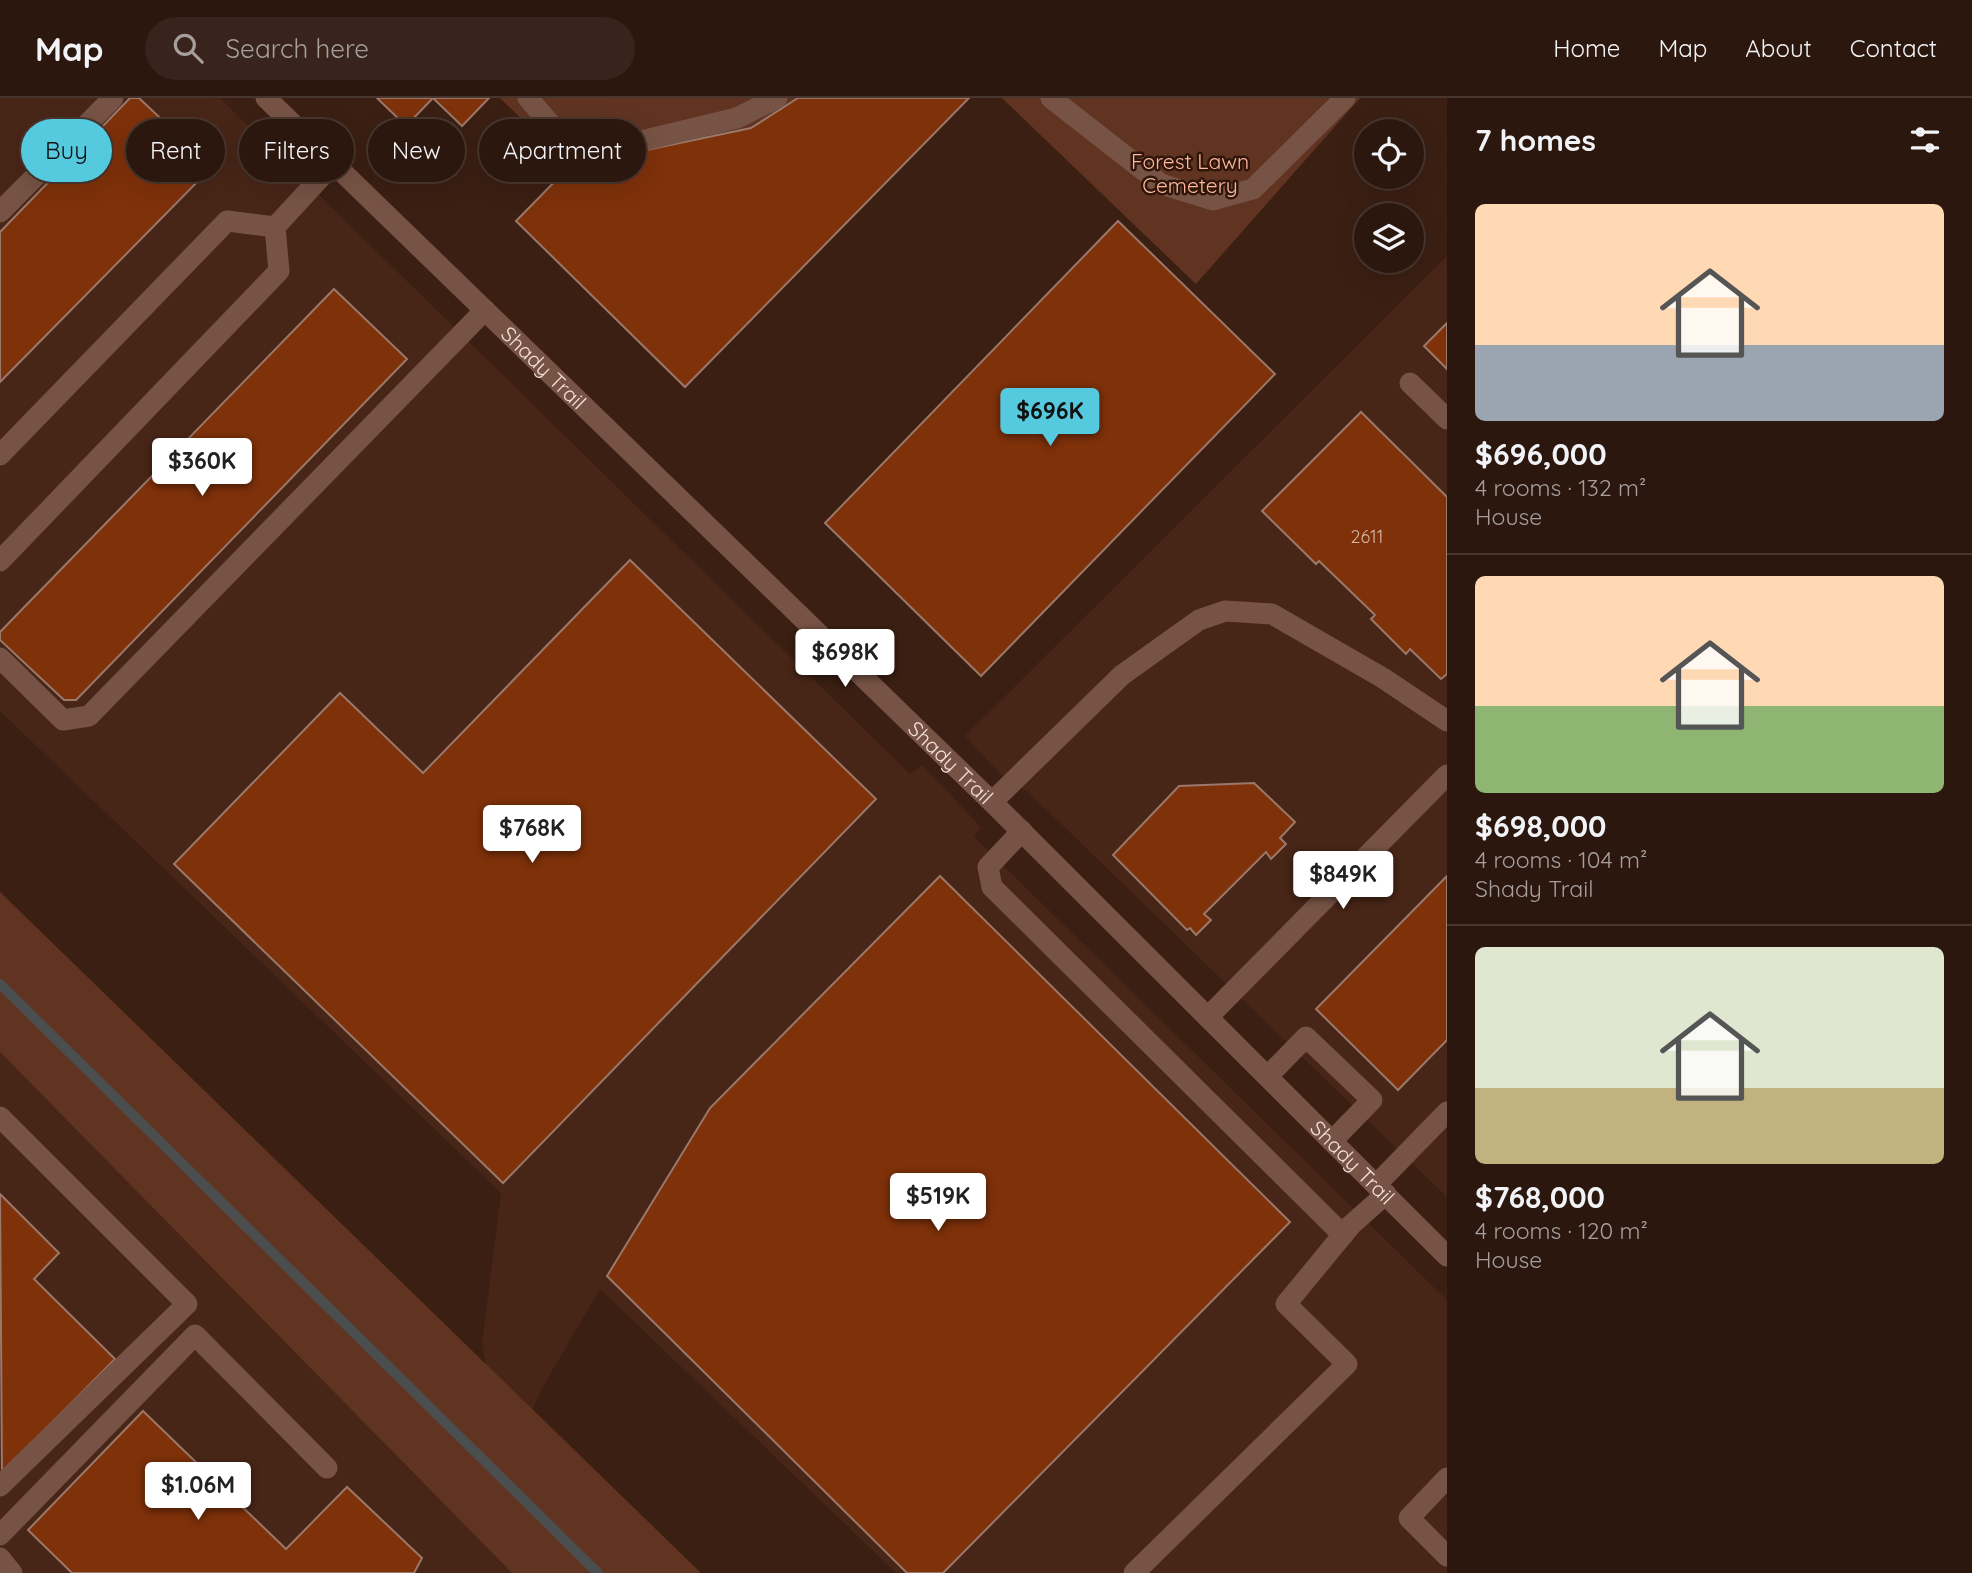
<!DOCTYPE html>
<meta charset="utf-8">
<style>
:root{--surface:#2c170e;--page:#38241c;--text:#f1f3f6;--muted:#a69f9e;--line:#48362e;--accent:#55cadf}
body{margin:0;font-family:Quicksand,sans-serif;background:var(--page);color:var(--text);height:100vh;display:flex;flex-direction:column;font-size:26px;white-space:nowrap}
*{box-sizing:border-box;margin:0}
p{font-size:23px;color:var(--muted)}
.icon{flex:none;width:38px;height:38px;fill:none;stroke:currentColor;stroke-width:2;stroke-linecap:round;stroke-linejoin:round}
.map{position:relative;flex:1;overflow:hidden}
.drawer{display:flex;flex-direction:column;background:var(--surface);width:525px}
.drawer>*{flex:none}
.hud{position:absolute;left:21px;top:21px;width:665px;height:63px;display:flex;gap:14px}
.tools{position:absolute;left:1354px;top:21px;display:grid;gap:14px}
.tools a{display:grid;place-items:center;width:70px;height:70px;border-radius:50%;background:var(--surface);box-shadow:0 7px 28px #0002,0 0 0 2px var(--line);font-size:35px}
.price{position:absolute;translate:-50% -60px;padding:0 16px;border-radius:7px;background:#fff;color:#222;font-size:23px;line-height:46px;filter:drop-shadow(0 2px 4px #0008)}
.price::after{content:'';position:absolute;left:50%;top:42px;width:21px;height:16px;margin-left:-10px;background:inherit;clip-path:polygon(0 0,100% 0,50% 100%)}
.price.active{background:var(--accent);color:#111}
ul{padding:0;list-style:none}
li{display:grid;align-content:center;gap:14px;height:371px;padding:0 28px}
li+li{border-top:2px solid var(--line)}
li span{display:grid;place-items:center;height:217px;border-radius:10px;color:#555}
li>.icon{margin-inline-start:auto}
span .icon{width:126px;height:126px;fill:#fffc;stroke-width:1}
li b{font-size:30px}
h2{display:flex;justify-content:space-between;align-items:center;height:84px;padding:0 28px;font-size:30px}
.tag{padding:0 24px;border-radius:32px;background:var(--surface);box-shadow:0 7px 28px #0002,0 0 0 2px var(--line);font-size:24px;line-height:63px}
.tag.active{background:var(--accent);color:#111}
header{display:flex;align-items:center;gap:42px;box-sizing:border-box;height:98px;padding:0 35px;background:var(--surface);border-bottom:2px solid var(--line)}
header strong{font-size:33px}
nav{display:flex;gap:38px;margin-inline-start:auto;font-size:24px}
.search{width:490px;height:63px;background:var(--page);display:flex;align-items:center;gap:18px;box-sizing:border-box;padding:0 24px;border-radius:38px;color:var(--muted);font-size:26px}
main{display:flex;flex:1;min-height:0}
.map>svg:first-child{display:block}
.built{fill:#482617}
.green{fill:#613422}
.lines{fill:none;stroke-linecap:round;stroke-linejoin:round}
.stream{stroke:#4a4e4e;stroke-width:10}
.building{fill:#7f310a;stroke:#9a786a;stroke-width:2}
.minor{stroke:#765345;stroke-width:21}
.labels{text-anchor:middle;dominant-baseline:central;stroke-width:5;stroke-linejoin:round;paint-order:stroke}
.number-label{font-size:18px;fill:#d6b4a4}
.park-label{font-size:21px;fill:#fdb89d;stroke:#30150a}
.street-label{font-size:21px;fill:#f3dfd8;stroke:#30150a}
</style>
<header>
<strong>Map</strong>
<div class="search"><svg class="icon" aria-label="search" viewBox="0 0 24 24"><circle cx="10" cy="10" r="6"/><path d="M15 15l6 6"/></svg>Search here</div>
<nav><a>Home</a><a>Map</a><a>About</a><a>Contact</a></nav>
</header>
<main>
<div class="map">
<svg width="1447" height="1475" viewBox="0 0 1447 1475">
<rect width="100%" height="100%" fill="#3b1f13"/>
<g class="built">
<polygon points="0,0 220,0 910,676 922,667 981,729 974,739 1447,1202 1447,1475 896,1475 600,1191 541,1292 478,1440 512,1475 0,1475 0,954 451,1413 492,1296 482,1246 501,1095 0,613"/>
<polygon points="1447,158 1447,1099 1028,694 1004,680 965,638"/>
</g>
<g class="green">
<polygon points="500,0 810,0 760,32 572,70"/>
<polygon points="1002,0 1360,0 1196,186"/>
<polygon points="0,794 701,1475 512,1475 0,954"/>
</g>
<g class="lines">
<polyline class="stream" points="0,886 598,1475"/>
</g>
<g class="building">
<polygon points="130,0 139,0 212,69 0,284 0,134"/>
<polygon points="377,0 489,0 462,28 433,0 406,28"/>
<polygon points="798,0 969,0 685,289 516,123 570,68 751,30"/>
<polygon points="1118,123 1275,276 981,578 825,425"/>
<polygon points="334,191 407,261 76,602 64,602 0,542 0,534"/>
<polygon points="1447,225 1447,271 1424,248"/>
<polygon points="1361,314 1447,399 1447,576 1441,581 1410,551 1406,556 1371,521 1375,517 1319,463 1316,466 1262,413"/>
<polygon points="630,462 876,701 503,1085 174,766 340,595 423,675"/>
<polygon points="1254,685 1295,724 1280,740 1286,746 1271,761 1266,754 1204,816 1211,822 1196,837 1190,830 1187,832 1113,757 1179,688"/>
<polygon points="940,778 1290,1124 943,1475 907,1475 607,1178 710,1010"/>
<polygon points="1447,778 1447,942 1398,992 1316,911"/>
<polygon points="0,1096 59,1155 34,1181 115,1261 2,1375"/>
<polygon points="143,1313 286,1451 347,1389 422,1460 414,1475 72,1475 28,1432"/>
</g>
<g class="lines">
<g class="minor">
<path id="s1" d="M266,0L992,704L1447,1158"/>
<polyline points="528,0 564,42 616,49 737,20 777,0"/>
<polyline points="1051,0 1161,86 1213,102 1253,91 1345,0"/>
<polyline points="0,114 113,0"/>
<polyline points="1410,285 1447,321"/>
<polyline points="0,357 227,123 275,129"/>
<polyline points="0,463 279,173 275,129 334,65"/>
<polyline points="0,560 63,622 89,618 485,212"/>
<polyline points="992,704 1122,577 1199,522 1225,513 1272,516 1383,580 1447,623"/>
<polyline points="1022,733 988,769 992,789 1343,1137"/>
<polyline points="1209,918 1447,677"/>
<polyline points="1268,978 1306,939 1372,1002 1332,1043"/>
<polyline points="0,1019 187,1206 0,1388"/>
<polyline points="1376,1087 1447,1014"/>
<polyline points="1447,1380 1409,1420 1447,1458"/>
<polyline points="0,1437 195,1237 327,1370"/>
<polyline points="0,1460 12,1475"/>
<polyline points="1134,1475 1347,1266 1286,1206 1351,1127 1386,1096"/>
</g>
</g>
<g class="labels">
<g class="number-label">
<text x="1367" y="438">2611</text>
</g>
<g class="park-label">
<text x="1190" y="63">Forest Lawn<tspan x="1190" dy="24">Cemetery</tspan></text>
</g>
<g class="street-label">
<text stroke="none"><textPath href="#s1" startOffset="387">Shady Trail</textPath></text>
<text stroke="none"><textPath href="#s1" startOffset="954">Shady Trail</textPath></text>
<text stroke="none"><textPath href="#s1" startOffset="1521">Shady Trail</textPath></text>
</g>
</g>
</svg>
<div class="tools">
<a><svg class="icon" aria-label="locate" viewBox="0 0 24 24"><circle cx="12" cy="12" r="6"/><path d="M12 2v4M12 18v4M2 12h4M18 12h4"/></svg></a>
<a><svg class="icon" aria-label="layers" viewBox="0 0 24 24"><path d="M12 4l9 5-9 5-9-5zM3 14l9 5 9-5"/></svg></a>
</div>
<b class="price active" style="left:1050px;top:350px">$696K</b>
<b class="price" style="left:202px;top:400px">$360K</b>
<b class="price" style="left:845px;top:591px">$698K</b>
<b class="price" style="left:532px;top:767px">$768K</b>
<b class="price" style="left:1343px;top:813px">$849K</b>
<b class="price" style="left:938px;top:1135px">$519K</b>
<b class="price" style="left:198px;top:1424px">$1.06M</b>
<div class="hud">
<a class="tag active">Buy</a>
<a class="tag">Rent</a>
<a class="tag">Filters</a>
<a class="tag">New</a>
<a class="tag">Apartment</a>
</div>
</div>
<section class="drawer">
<h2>7 homes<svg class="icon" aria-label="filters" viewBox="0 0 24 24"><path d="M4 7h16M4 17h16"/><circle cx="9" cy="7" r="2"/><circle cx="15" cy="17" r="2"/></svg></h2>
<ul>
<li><span style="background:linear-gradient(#ffd9b3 65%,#9aa5b1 0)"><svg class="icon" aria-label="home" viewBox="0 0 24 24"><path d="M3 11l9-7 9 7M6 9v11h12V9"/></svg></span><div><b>$696,000</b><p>4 rooms · 132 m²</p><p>House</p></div></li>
<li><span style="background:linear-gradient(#ffd9b3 60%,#8fb573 0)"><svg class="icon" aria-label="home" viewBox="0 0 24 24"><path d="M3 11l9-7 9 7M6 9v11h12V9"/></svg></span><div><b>$698,000</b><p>4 rooms · 104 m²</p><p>Shady Trail</p></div></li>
<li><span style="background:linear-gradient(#dfe7d0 65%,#c2b280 0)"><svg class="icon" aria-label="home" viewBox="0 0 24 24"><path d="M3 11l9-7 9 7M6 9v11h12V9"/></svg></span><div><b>$768,000</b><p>4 rooms · 120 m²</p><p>House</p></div></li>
</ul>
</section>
</main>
